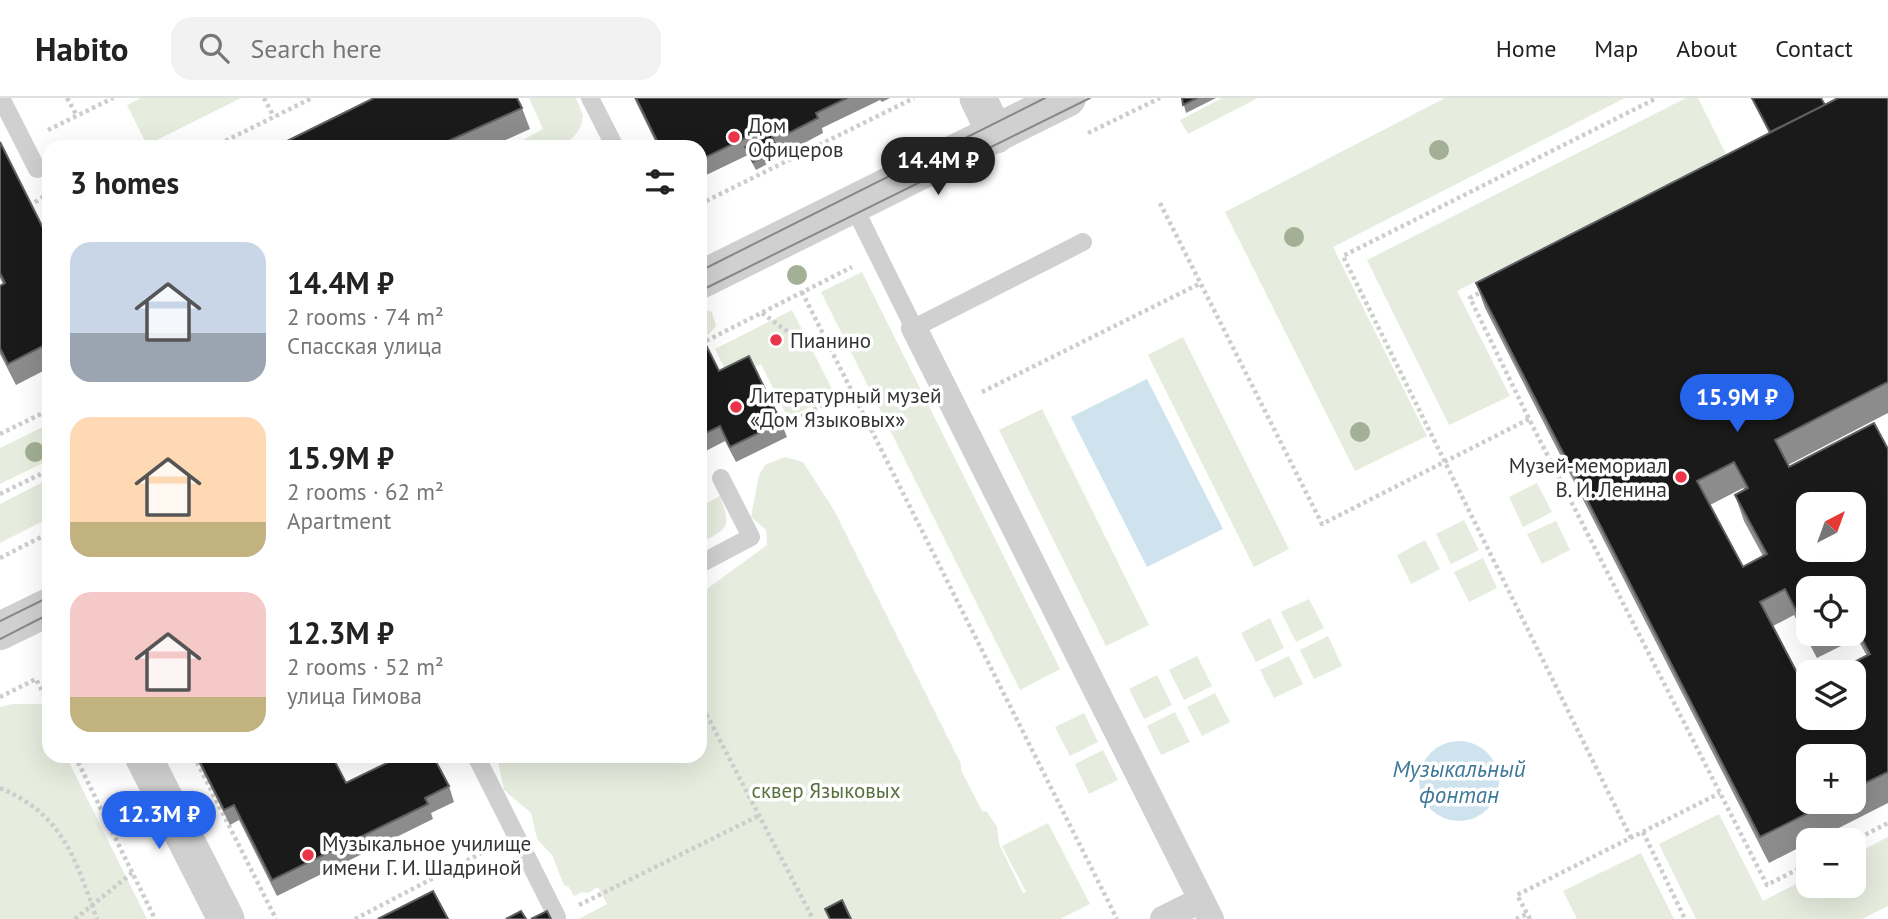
<!DOCTYPE html>
<meta charset="utf-8">
<style>
:root{--surface:#fff;--page:#f2f2f2;--text:#222;--muted:#767676;--line:#e0e0e0;--accent:#2563eb}
body{margin:0;font-family:"PT Sans",sans-serif;background:var(--page);color:var(--text);height:100vh;display:flex;flex-direction:column;font-size:26px;white-space:nowrap}
*{box-sizing:border-box;margin:0}
p{font-size:23px;color:var(--muted)}
.icon{flex:none;width:38px;height:38px;fill:none;stroke:currentColor;stroke-width:2;stroke-linecap:round;stroke-linejoin:round}
.map{position:relative;flex:1;overflow:hidden}
.side{position:absolute;left:42px;top:42px;width:665px;height:623px;display:flex;flex-direction:column;background:var(--surface);border-radius:21px;box-shadow:0 7px 28px #0002}
.side>*{flex:none}
.needle{width:46px;rotate:41deg}
.controls{position:absolute;left:1796px;top:394px;display:grid;gap:14px}
.controls a{display:grid;place-items:center;width:70px;height:70px;border-radius:14px;background:var(--surface);box-shadow:0 7px 28px #0002;font-size:35px}
.price{position:absolute;translate:-50% -60px;padding:0 16px;border-radius:24px;background:var(--accent);color:#fff;font-size:23px;line-height:46px;filter:drop-shadow(0 2px 4px #0008)}
.price::after{content:'';position:absolute;left:50%;top:42px;width:21px;height:16px;margin-left:-10px;background:inherit;clip-path:polygon(0 0,100% 0,50% 100%)}
.price.selected{background:#222;color:#fff}
ul{padding:0;list-style:none}
li{display:flex;align-items:center;gap:21px;height:175px;padding:0 28px}
li span{display:grid;place-items:center;flex:none;width:196px;height:140px;border-radius:21px;color:#555}
li>.icon{margin-inline-start:auto}
span .icon{width:84px;height:84px;fill:#fffc;stroke-width:1}
li b{font-size:30px}
h2{display:flex;justify-content:space-between;align-items:center;height:84px;padding:0 28px;font-size:30px}
header{display:flex;align-items:center;gap:42px;box-sizing:border-box;height:98px;padding:0 35px;background:var(--surface);border-bottom:2px solid var(--line)}
header strong{font-size:33px}
nav{display:flex;gap:38px;margin-inline-start:auto;font-size:24px}
.search{width:490px;height:63px;background:var(--page);display:flex;align-items:center;gap:18px;box-sizing:border-box;padding:0 24px;border-radius:21px;color:var(--muted);font-size:26px}
.map>svg:first-child{display:block}
.green{fill:#e6ecde}
.water{fill:#cee3ee}
.lines{fill:none;stroke-linecap:round;stroke-linejoin:round}
.path{stroke:#cdcdcd;stroke-width:4.5;stroke-dasharray:3.5 3.5;stroke-linecap:butt}
.service{stroke:#d0d0d0;stroke-width:18}
.pedestrian{stroke:#d0d0d0;stroke-width:26}
.minor{stroke:#d0d0d0;stroke-width:37}
.tertiary{stroke:#d0d0d0;stroke-width:38}
.tram{stroke:#888;stroke-width:2}
.tree{fill:#a3b095}
.wall{fill:#8c8c8c;fill-rule:evenodd}
.building{fill:#1a1a1a;stroke:#5f5f5f;stroke-width:2;fill-rule:evenodd}
.poi-dot{fill:#ea3448;stroke:#fff;stroke-width:2.5}
.labels{text-anchor:middle;dominant-baseline:central;stroke-width:7;stroke-linejoin:round;paint-order:stroke}
.poi-label{font-size:21px;fill:#333;stroke:#fff;text-anchor:start}
.park-label{font-size:21px;fill:#57703e;stroke:#fff}
.water-label{font-size:23px;font-style:italic;fill:#3d7898;stroke:#fff}
</style>
<header>
<strong>Habito</strong>
<div class="search"><svg class="icon" aria-label="search" viewBox="0 0 24 24"><circle cx="10" cy="10" r="6"/><path d="M15 15l6 6"/></svg>Search here</div>
<nav><a>Home</a><a>Map</a><a>About</a><a>Contact</a></nav>
</header>
<div class="map">
<svg width="1888" height="821" viewBox="0 0 1888 821">
<rect width="100%" height="100%" fill="#fff"/>
<g class="green">
<polygon points="141,0 241,0 147,47 127,7"/>
<path d="M529,0H576L583,17C580,55 538,49 510,49L543,31Z"/>
<polygon points="1222,0 1258,0 1188,36 1180,22"/>
<polygon points="1445,0 1625,0 1333,149 1427,338 1355,373 1225,114"/>
<polygon points="1686,0 1698,0 1727,58 1457,193 1510,298 1449,327 1367,162"/>
<polygon points="862,174 1060,571 1020,592 821,194"/>
<polygon points="700,210 712,214 716,228 709,236 700,240"/>
<polygon points="792,212 835,297 788,320 761,266 730,281 715,251"/>
<polygon points="1183,239 1289,451 1254,469 1148,257"/>
<polygon points="1042,311 1149,527 1106,548 999,332"/>
<polygon points="49,326 49,362 0,386 0,350"/>
<polygon points="785,359 803,364 834,412 961,666 961,672 982,713 987,714 997,729 999,746 1023,795 1026,794 1002,748 1048,725 1090,806 1060,821 579,821 607,806 598,789 588,795 582,794 574,798 569,789 564,787 552,757 537,741 531,715 504,692 497,658 700,658 700,496 767,447 766,432 751,419 759,377 765,367"/>
<polygon points="49,381 49,420 0,445 0,406"/>
<polygon points="1537,385 1552,414 1523,429 1509,399"/>
<path d="M720,398C732,430 728,430 700,445V409Z"/>
<polygon points="1464,422 1479,452 1451,466 1436,436"/>
<polygon points="1556,423 1570,452 1542,466 1527,436"/>
<polygon points="1425,442 1440,471 1411,486 1397,457"/>
<polygon points="1483,460 1497,490 1469,504 1454,474"/>
<polygon points="1309,501 1324,530 1296,544 1281,514"/>
<polygon points="1270,520 1284,550 1256,564 1241,535"/>
<polygon points="1328,538 1342,568 1314,581 1300,552"/>
<polygon points="1197,558 1212,588 1184,602 1169,572"/>
<polygon points="1289,558 1303,586 1274,600 1260,572"/>
<polygon points="1157,577 1172,607 1144,621 1129,591"/>
<polygon points="1215,595 1230,624 1202,638 1187,609"/>
<polygon points="12,606 41,606 49,623 49,658 66,658 147,821 0,821 0,609"/>
<polygon points="1175,614 1190,644 1161,657 1147,628"/>
<polygon points="1084,615 1098,644 1070,658 1055,629"/>
<polygon points="1103,652 1118,682 1089,696 1075,666"/>
<polygon points="1719,716 1763,803 1808,780 1808,788 1853,788 1853,757 1888,739 1888,808 1862,821 1696,821 1659,746"/>
<polygon points="1641,755 1674,821 1577,821 1563,793"/>
</g>
<g class="water">
<polygon points="1147,281 1223,431 1147,469 1071,319"/>
<circle cx="1459" cy="683" r="40"/>
</g>
<g class="lines">
<g class="path">
<polyline points="67,0 77,18"/>
<polyline points="264,0 274,19"/>
<polyline points="48,32 113,0"/>
<polyline points="1088,35 1160,0"/>
<polyline points="213,49 312,0"/>
<polyline points="1160,105 1322,426 1529,321"/>
<polyline points="700,106 914,0"/>
<polyline points="29,108 43,99"/>
<polyline points="1485,192 1470,200 1529,321 1767,787 1808,766"/>
<polyline points="802,194 1117,821"/>
<polyline points="762,215 806,247 828,249"/>
<polyline points="700,246 852,169"/>
<polyline points="982,294 1201,185"/>
<polyline points="789,325 851,292"/>
<polyline points="0,336 49,312"/>
<polyline points="0,396 49,372"/>
<polyline points="0,460 49,435"/>
<polyline points="0,599 36,581 49,606"/>
<polyline points="700,604 813,821"/>
<polyline points="75,658 155,821"/>
<polyline points="194,658 276,821"/>
<path d="M0,690C64,717 75,761 97,821"/>
<polyline points="1643,734 1685,821"/>
<polyline points="1631,740 1343,158 1657,0"/>
<polyline points="1853,743 1888,725"/>
<polyline points="579,807 760,717"/>
<polyline points="75,821 132,775"/>
<polyline points="355,821 491,750"/>
<polyline points="1516,821 1527,816"/>
<polyline points="1530,821 1517,797 1720,695"/>
</g>
<g class="service">
<polyline points="1,0 37,71"/>
<polyline points="590,0 615,49"/>
<polyline points="853,107 914,230 1083,144"/>
<polyline points="700,466 751,439 721,380"/>
<polyline points="476,658 557,819"/>
</g>
<g class="pedestrian">
<polyline points="914,230 1211,821"/>
<polyline points="1163,821 1201,802"/>
</g>
<g class="minor">
<polyline points="978,0 996,37"/>
<polyline points="143,658 226,821"/>
</g>
<g class="tertiary">
<polyline points="700,182 1067,0"/>
<polyline points="0,533 49,509"/>
</g>
<g class="tram">
<polyline points="700,173 1045,0"/>
<polyline points="700,193 1090,0"/>
<polyline points="0,523 49,499"/>
<polyline points="0,541 49,516"/>
</g>
</g>
<g class="tree">
<circle cx="1439" cy="52" r="10"/>
<circle cx="1294" cy="139" r="10"/>
<circle cx="797" cy="177" r="10"/>
<circle cx="1360" cy="334" r="10"/>
<circle cx="35" cy="354" r="10"/>
</g>
<g class="wall">
<polygon points="634,0 890,0 882,4 880,2 822,30 823,35 795,50 793,46 771,57 773,63 756,72 748,57 700,80 700,49 658,49"/>
<polygon points="1182,0 1216,0 1186,15"/>
<path d="M1751,0H1821L1825,7L1888,0V315L1788,367L1789,369L1888,351V705L1815,742H1808V745L1769,765L1485,210L1476,185L1769,35ZM1743,390L1745,392L1735,397L1744,423L1763,458L1743,469L1710,407ZM1808,490H1853V536H1808ZM1794,517L1817,560L1857,540L1867,558L1805,590L1773,528ZM1853,658V704H1808Z"/>
<polygon points="522,10 530,31 490,49 275,49"/>
<polygon points="0,44 49,142 49,270 16,287 0,256 0,188 3,186 0,180"/>
<polygon points="700,238 719,273 781,324 787,339 736,364 725,343 700,356"/>
<polygon points="195,658 332,658 346,685 449,688 454,704 431,715 433,721 277,798 239,722 230,727"/>
</g>
<g class="building">
<polygon points="374,0 517,0 522,10 435,49 275,49"/>
<polygon points="636,0 847,0 816,15 818,20 789,35 787,31 773,39 768,29 700,62 700,49 660,49"/>
<polygon points="1182,0 1197,0 1183,7"/>
<polygon points="1752,0 1821,0 1825,7 1770,34"/>
<path d="M1838,0H1888V284L1775,342L1789,369L1874,325L1888,351V674L1853,691V658H1808V704H1830L1760,739L1476,185ZM1734,364L1748,390L1735,397L1767,456L1743,469L1697,383ZM1808,406H1853V452H1808ZM1808,490H1853V524L1870,556L1835,574H1853V620H1808V588L1805,590L1760,504L1785,491L1807,534Z"/>
<polygon points="771,36 775,46 768,50 771,55 753,64 745,49"/>
<polygon points="0,44 49,142 49,245 8,266 0,250 0,188 5,185 0,175"/>
<polygon points="701,237 719,273 749,258 781,324 730,349 720,328 700,338 700,238"/>
<polygon points="197,658 332,658 346,685 401,658 433,658 449,688 425,700 428,706 272,782 234,707 224,712"/>
<polygon points="433,793 448,821 378,821"/>
<polygon points="842,802 851,821 830,821 825,811"/>
<polygon points="521,813 526,821 506,821"/>
<polygon points="547,813 551,821 531,821"/>
</g>
<g class="poi-dot">
<circle cx="734" cy="39" r="7"/>
<circle cx="776" cy="242" r="7"/>
<circle cx="736" cy="309" r="7"/>
<circle cx="1681" cy="379" r="7"/>
<circle cx="308" cy="757" r="7"/>
</g>
<g class="labels">
<g class="poi-label">
<text x="748" y="27">Дом<tspan x="748" dy="24">Офицеров</tspan></text>
<text x="790" y="242">Пианино</text>
<text x="750" y="297">Литературный музей<tspan x="750" dy="24">«Дом Языковых»</tspan></text>
<text x="1667" y="367" text-anchor="end">Музей-мемориал<tspan x="1667" dy="24">В. И. Ленина</tspan></text>
<text x="322" y="745">Музыкальное училище<tspan x="322" dy="24">имени Г. И. Шадриной</tspan></text>
</g>
<g class="park-label">
<text x="826" y="692">сквер Языковых</text>
</g>
<g class="water-label">
<text x="1459" y="670">Музыкальный<tspan x="1459" dy="26">фонтан</tspan></text>
</g>
</g>
</svg>
<div class="controls">
<a><svg class="needle" viewBox="-14 -14 28 28"><path d="M0-13l5 13h-10z" fill="#e53935"/><path d="M0 13l5-13h-10z" fill="#767676"/></svg></a>
<a><svg class="icon" aria-label="locate" viewBox="0 0 24 24"><circle cx="12" cy="12" r="6"/><path d="M12 2v4M12 18v4M2 12h4M18 12h4"/></svg></a>
<a><svg class="icon" aria-label="layers" viewBox="0 0 24 24"><path d="M12 4l9 5-9 5-9-5zM3 14l9 5 9-5"/></svg></a>
<a>+</a>
<a>−</a>
</div>
<b class="price selected" style="left:938px;top:99px">14.4M ₽</b>
<b class="price" style="left:1737px;top:336px">15.9M ₽</b>
<b class="price" style="left:159px;top:753px">12.3M ₽</b>
<section class="side">
<h2>3 homes<svg class="icon" aria-label="filters" viewBox="0 0 24 24"><path d="M4 7h16M4 17h16"/><circle cx="9" cy="7" r="2"/><circle cx="15" cy="17" r="2"/></svg></h2>
<ul>
<li><span style="background:linear-gradient(#c9d6e8 65%,#9aa5b1 0)"><svg class="icon" aria-label="home" viewBox="0 0 24 24"><path d="M3 11l9-7 9 7M6 9v11h12V9"/></svg></span><div><b>14.4M ₽</b><p>2 rooms · 74 m²</p><p>Спасская улица</p></div></li>
<li><span style="background:linear-gradient(#ffd9b3 75%,#c2b280 0)"><svg class="icon" aria-label="home" viewBox="0 0 24 24"><path d="M3 11l9-7 9 7M6 9v11h12V9"/></svg></span><div><b>15.9M ₽</b><p>2 rooms · 62 m²</p><p>Apartment</p></div></li>
<li><span style="background:linear-gradient(#f6c9c9 75%,#c2b280 0)"><svg class="icon" aria-label="home" viewBox="0 0 24 24"><path d="M3 11l9-7 9 7M6 9v11h12V9"/></svg></span><div><b>12.3M ₽</b><p>2 rooms · 52 m²</p><p>улица Гимова</p></div></li>
</ul>
</section>
</div>
